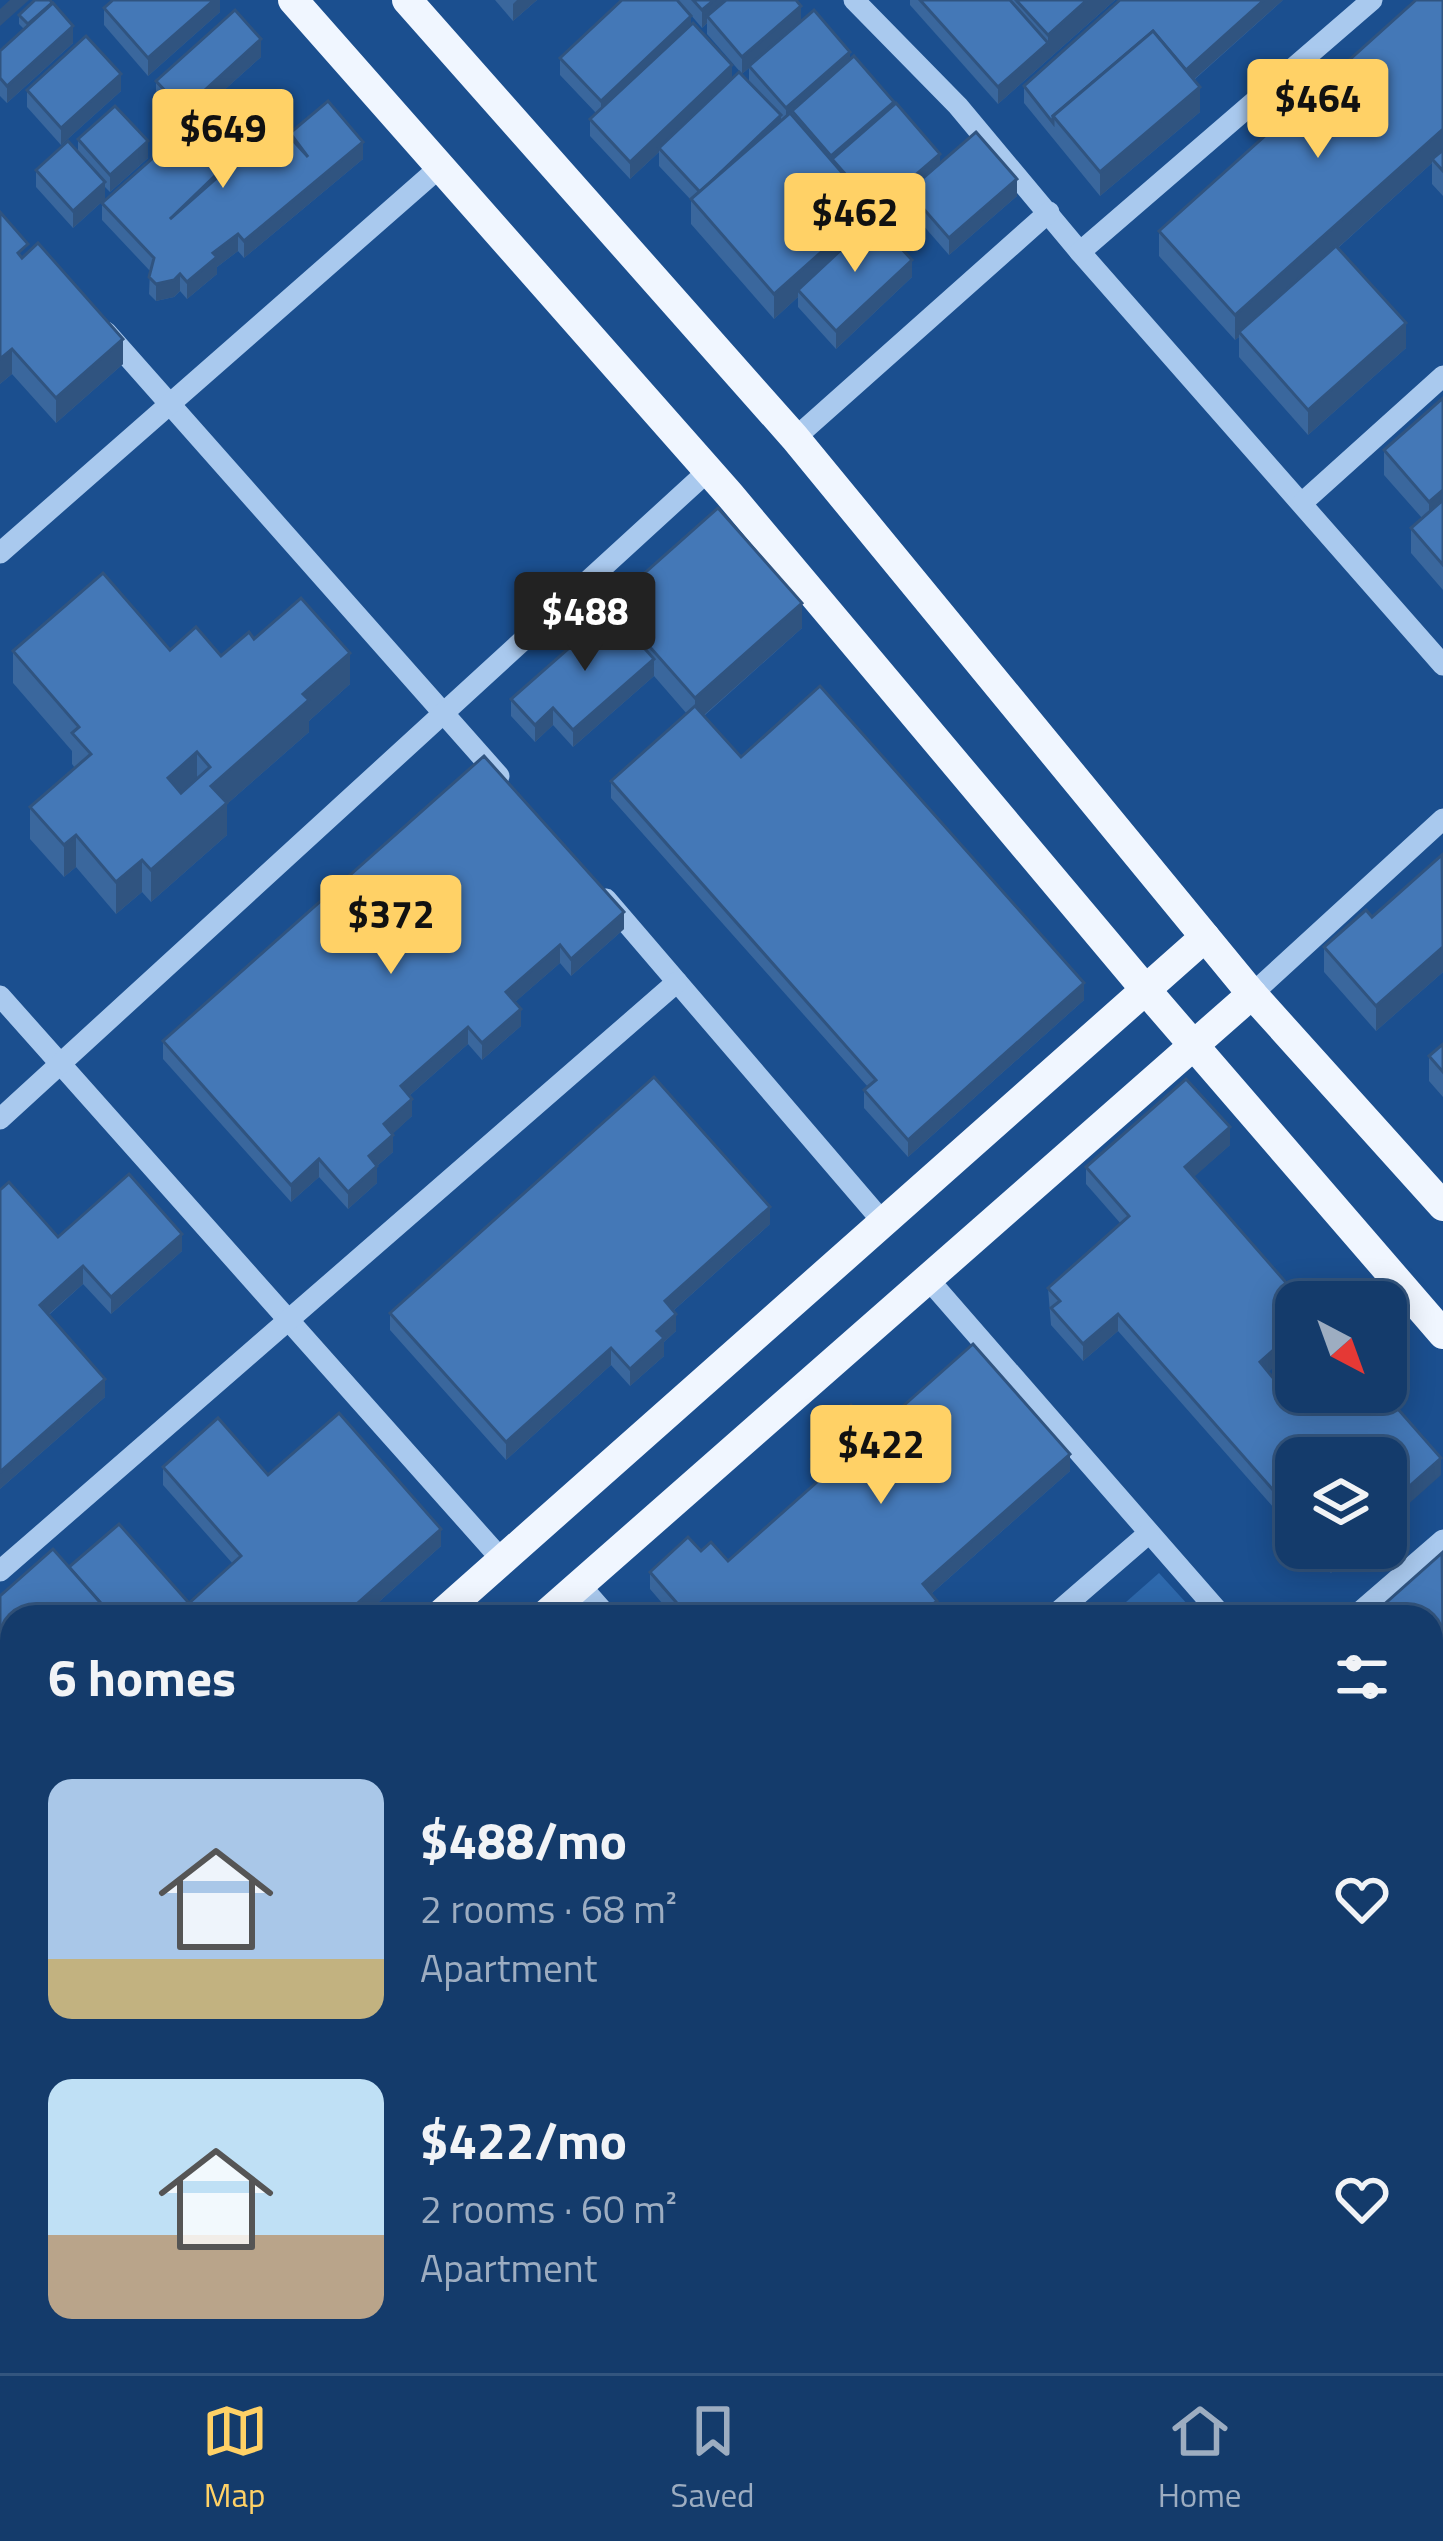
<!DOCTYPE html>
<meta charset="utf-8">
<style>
:root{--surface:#143b6b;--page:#1d4271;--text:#f1f3f6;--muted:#9dadc1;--line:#33557e;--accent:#ffd166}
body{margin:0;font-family:"Titillium Web",sans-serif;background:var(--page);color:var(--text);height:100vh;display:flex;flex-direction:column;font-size:45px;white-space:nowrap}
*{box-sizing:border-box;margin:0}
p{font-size:39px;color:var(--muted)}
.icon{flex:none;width:66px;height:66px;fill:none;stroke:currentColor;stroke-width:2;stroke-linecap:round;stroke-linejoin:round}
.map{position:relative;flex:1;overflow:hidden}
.side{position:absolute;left:0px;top:1605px;width:1443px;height:768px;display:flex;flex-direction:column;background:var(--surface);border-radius:36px 36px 0 0;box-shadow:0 6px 30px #0003,0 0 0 3px var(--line)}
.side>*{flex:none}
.needle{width:78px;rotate:139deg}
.buttons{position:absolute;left:1275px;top:1281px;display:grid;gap:24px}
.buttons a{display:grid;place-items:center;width:132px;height:132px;border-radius:24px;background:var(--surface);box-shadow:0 6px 30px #0003,0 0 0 3px var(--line);font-size:60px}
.price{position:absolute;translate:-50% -102px;padding:0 27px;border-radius:12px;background:var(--accent);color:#111;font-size:39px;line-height:78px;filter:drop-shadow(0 3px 6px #0008)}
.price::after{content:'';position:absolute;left:50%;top:72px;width:36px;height:27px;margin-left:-18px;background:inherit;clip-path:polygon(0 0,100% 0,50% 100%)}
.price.current{background:#222;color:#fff}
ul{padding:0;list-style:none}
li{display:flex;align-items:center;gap:36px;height:300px;padding:0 48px}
li span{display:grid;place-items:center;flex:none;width:336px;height:240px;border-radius:24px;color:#555}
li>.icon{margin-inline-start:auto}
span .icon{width:144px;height:144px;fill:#fffc;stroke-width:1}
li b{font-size:51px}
h2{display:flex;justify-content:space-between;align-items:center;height:144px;padding:0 48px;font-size:51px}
.tabs{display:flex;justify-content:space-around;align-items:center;height:168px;border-top:3px solid var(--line);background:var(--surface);font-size:33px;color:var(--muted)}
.tabs a{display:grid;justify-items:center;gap:6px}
.tabs .current{color:var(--accent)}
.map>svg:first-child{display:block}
.green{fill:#2e69ad}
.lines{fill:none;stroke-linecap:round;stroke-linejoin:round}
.path{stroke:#a9c9ee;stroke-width:8;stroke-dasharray:6 9;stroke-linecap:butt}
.minor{stroke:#a9c9ee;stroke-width:21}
.major{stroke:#f0f6ff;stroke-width:30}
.wall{fill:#3a679d}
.shaded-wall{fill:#305480}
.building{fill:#4478b7;stroke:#305480;stroke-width:3;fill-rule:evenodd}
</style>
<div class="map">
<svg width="1443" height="2373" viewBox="0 0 1443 2373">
<rect width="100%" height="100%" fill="#1b4f8f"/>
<g class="green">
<polygon points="1159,1573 1199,1617 1109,1617"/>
<polygon points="326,2361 605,2361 615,2373 336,2373"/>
</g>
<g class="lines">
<g class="path">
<polyline points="333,2361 344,2373"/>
<polyline points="450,2361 460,2373"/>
<polyline points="595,2361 606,2373"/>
</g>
<g class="minor">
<polyline points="854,0 958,106 1080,252 1443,665"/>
<polyline points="1080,252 1372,0"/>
<polyline points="106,332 499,776"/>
<polyline points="795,438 1049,212"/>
<polyline points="1302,503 1443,376"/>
<polyline points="0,553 440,167"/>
<polyline points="606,899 883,1222"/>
<polyline points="1252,994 1443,819"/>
<polyline points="0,996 502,1560"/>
<polyline points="0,1119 708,471"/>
<polyline points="928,1279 1223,1617"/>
<polyline points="0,1571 677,982"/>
<polyline points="580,1585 608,1617"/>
<polyline points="1052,1617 1149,1533"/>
<polyline points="1354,1617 1443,1540"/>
<polyline points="0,1717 12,1730"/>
<polyline points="0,1831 12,1844"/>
<polyline points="1431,1852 1443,1865"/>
<polyline points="1431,2171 1443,2160"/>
<polyline points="280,2361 291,2373"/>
<polyline points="678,2373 692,2361"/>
<polyline points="1201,2373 1215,2361"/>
</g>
<g class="major">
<polyline points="293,0 729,494 1145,989 1443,1334"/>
<polyline points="407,0 795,438 1252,994 1443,1206"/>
<polyline points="438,1617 1205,937"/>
<polyline points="543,1617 1252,994"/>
<polyline points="0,2006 12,1995"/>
<polyline points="0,2094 12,2083"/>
</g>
</g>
<g class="wall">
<polygon points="220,0 220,12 148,76 104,25 104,8"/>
<polygon points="495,0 537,0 513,21"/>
<polygon points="678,0 796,0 801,21 850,60 894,106 940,163 1017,196 949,255 908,208 908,198 878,224 912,277 836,349 798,307 798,297 774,319 691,224 691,200 659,166 659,152 630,179 590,136 590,119 596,113 560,75 560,58 691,25 732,78 749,82 749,68 742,74 707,34 707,23 702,28"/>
<polygon points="910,0 1115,0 998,104 910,5"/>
<polygon points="1283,0 1194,80 1200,112 1100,196 1024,103 1024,86"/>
<polygon points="1443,0 1443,196 1432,184 1432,163 1338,248 1406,348 1308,435 1239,357 1239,337 1235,340 1159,256 1159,231"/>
<polygon points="19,15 73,43 7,103 0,96 0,51 24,29 19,24"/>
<polygon points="261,57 183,127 156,98 156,81"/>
<polygon points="27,90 121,91 61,145 27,107"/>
<polygon points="290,133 363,159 244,258 238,251 217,267 217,274 187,299 180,291 174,297 156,301 149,294 150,271 102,220 102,203 223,172 290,138"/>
<polygon points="78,139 148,158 110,192 105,187 105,199 73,228 36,187 36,170 78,152"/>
<polygon points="28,253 123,364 56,423 12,374 0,384"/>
<polygon points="1443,398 1443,590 1411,553 1411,528 1422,518 1384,475 1384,450"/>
<polygon points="611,603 802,628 704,716 741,757 1084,1000 908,1157 864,1108 864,1090 868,1087 611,798 611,781 687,714 654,676 573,747 553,725 535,742 511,716 511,699 611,611"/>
<polygon points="254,639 350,684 309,721 309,732 227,804 227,835 151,902 142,892 116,914 76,867 64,877 30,839 30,807 75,768 72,764 72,751 13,683 13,651 170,650 221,656"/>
<polygon points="1442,855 1443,972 1376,1031 1324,972 1324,947 1372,917"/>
<polygon points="624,929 571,976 560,963 515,1002 521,1026 482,1060 468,1044 409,1096 412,1116 392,1134 393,1152 377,1166 377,1183 348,1209 319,1177 291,1202 163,1059 163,1041"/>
<polygon points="1443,1044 1443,1097 1429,1081 1429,1056"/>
<polygon points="1230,1145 1193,1177 1296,1302 1296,1347 1268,1372 1301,1412 1441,1475 1296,1458 1296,1533 1118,1331 1083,1361 1051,1325 1048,1288 1121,1224 1086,1184 1086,1167"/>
<polygon points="770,1224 673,1311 676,1331 664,1342 664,1356 630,1386 611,1365 506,1460 390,1330 390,1313"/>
<polygon points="58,1237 182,1251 111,1314 83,1284 49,1315 105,1397 0,1489"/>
<polygon points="875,1431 1070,1471 931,1594 937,1617 674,1617 650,1589 650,1572 701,1551 728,1561 817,1482 811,1476 811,1459 818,1453 817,1435"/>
<polygon points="163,1467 268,1475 441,1546 362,1617 12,1617 12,1720 0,1706 0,1596 69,1567 189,1603 233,1564 163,1485"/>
<polygon points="1309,1548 1359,1548 1331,1573"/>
<polygon points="1443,1555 1443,1808 1431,1793 1431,1617"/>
<polygon points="12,2114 12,2361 218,2361 0,2373 0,2125"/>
<polygon points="1443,2203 1443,2237 1434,2228 1434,2211"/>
</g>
<g class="shaded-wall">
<polygon points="10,0 29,0 0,26 0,9"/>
<polygon points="214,0 220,0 220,12 148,76 148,58"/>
<polygon points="517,0 537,0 513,21 513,4"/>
<polygon points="714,0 734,0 707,16 707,23 702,28 702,10"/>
<polygon points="1087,0 1115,0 998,104 998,87 1048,43 1048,35"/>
<polygon points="1264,0 1283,0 1182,90 1182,73"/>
<polygon points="801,6 801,23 742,74 742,57"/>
<polygon points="691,16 691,33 601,118 601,101"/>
<polygon points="73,26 73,43 7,103 7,86"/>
<polygon points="261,39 261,57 183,127 183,110"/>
<polygon points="850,52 850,69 792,111 792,119 786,125 786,108"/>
<polygon points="732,65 732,82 659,148 659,152 630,179 630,162"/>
<polygon points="121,74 121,91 61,145 61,128"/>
<polygon points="1200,87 1200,112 1100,196 1100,172"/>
<polygon points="894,102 894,119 832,159 831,173 831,156"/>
<polygon points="781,115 781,133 701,192"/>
<polygon points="1443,129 1443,154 1432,159 1432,163 1241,335 1239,332 1239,337 1235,340 1235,315"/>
<polygon points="148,141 148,158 110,192 110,175"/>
<polygon points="363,142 363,159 244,258 244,241"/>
<polygon points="940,154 940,171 908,191 908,198 876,226 876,209"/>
<polygon points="1017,179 1017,196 949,255 949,238"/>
<polygon points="105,182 105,199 73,228 73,211"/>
<polygon points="872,207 872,232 798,290 798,297 774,319 774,294"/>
<polygon points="238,234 238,251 217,267 217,274 187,299 187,282 213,253"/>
<polygon points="912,260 912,277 836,349 836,331"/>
<polygon points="180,274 180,291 174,297 156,301 156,284"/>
<polygon points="1406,323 1406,348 1308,435 1308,410"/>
<polygon points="123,339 123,364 56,423 56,398"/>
<polygon points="12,349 12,374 0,384 0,359"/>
<polygon points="1443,490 1443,515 1429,527 1429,502"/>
<polygon points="802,603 802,628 695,723 695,698"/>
<polygon points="350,653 350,684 309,721 309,732 227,804 227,835 151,902 151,870 211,786 303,694"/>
<polygon points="654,659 654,676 573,747 573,730"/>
<polygon points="553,708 553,725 535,742 535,725"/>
<polygon points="197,752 197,784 168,809 168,778"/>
<polygon points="76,835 76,867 64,877 64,845"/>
<polygon points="142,860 142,892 116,914 116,882"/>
<polygon points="624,912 624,929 571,976 571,959"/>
<polygon points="560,945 560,963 506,1010 506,992"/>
<polygon points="1443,947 1443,972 1376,1031 1376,1006"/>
<polygon points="1084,983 1084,1000 908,1157 908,1140"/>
<polygon points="521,1009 521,1026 482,1060 482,1043"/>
<polygon points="468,1027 468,1044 401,1103 401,1086"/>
<polygon points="412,1099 412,1116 384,1142 384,1124"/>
<polygon points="1230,1127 1230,1145 1185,1185 1185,1167"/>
<polygon points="393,1135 393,1152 377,1166 377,1183 348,1209 348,1192 369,1156"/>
<polygon points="319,1159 319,1177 291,1202 291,1185"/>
<polygon points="770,1207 770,1224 665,1318 665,1301"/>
<polygon points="182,1234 182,1251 111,1314 111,1297"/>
<polygon points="83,1266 83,1284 40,1322 40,1305"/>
<polygon points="676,1314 676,1331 664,1342 664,1356 630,1386 630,1369 657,1331"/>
<polygon points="1118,1314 1118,1331 1083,1361 1083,1344"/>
<polygon points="1296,1330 1296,1347 1260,1380 1260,1362"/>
<polygon points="611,1348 611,1365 506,1460 506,1442"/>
<polygon points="105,1379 105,1397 0,1489 0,1472"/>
<polygon points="1070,1454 1070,1471 923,1601 923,1584"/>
<polygon points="1441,1458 1441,1475 1386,1524 1386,1507"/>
<polygon points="441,1529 441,1546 362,1617 342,1617"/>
<polygon points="1339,1548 1359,1548 1331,1573 1331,1556"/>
<polygon points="937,1601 937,1617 918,1617"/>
<polygon points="1443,1639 1443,1664 1431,1675 1431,1650"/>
<polygon points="1443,1734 1443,1751 1431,1761 1431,1744"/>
<polygon points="1443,2010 1443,2027 1431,2038 1431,2021"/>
<polygon points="12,2198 12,2215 0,2226 0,2209"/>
<polygon points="12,2295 12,2313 0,2323 0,2306"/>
<polygon points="1443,2352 1443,2369 1439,2373 1419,2373"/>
<polygon points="50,2361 56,2361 56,2373 37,2373"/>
<polygon points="1043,2361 1062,2361 1049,2373 1029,2373"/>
</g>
<g class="building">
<polygon points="35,0 50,0 52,3 28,24 19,15"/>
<polygon points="113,0 214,0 148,58 104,8"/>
<polygon points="622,0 677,0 691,16 601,101 560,58"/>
<polygon points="693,0 714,0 702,10"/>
<polygon points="726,0 796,0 801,6 742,57 707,16"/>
<polygon points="920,0 1010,0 1048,43 998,87"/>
<polygon points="1016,0 1087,0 1048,35"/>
<polygon points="1120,0 1264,0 1186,70 1153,31 1053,116 1053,123 1024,86"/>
<polygon points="1416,0 1443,0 1443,129 1235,315 1159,231"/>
<polygon points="53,3 73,26 7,86 0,78 0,51"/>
<polygon points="235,10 261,39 183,110 156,81"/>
<polygon points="814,10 850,52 786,108 749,66"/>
<polygon points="693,23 732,65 630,162 590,119"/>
<polygon points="1153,31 1200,87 1100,172 1053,116"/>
<polygon points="86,36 121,74 61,128 27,90"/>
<polygon points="854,56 894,102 831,156 792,111"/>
<polygon points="739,72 781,115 700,192 659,148"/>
<polygon points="328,101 363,142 244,241 238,234 213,253 217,257 187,282 180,274 174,280 156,284 149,277 154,258 102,203 187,128 223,168 170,219 278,124 308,157 290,133"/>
<polygon points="896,103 940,154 876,209 832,159"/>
<polygon points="115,106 148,141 110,175 78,139"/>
<polygon points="790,113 872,207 774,294 691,199"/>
<polygon points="976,132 1017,179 949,238 908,191"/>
<polygon points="68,141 105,182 73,211 36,170"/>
<polygon points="1443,150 1443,171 1432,159"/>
<polygon points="0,212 28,244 18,253 22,258 38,243 123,339 56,398 12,349 0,359"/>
<polygon points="874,219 912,260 836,331 798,290"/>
<polygon points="1336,246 1406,323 1308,410 1239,332"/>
<polygon points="1443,398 1443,490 1429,502 1384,450"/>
<polygon points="1443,500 1443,565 1411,528"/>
<polygon points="718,508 802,603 695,698 611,603"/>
<path d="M103,573L170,650L196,627L221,656L249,632L254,639L301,598L350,653L303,694L309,700L211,786L227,803L151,870L142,860L116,882L76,835L64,845L30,807L91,754L72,733L79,727L13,651ZM197,752L210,767L181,793L168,778Z"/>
<polygon points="611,611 654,659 573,730 553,708 535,725 511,699"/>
<polygon points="820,686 1084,983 908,1140 864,1090 876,1080 611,781 695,706 741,757"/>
<polygon points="484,756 624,912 571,959 560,945 506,992 521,1009 482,1043 468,1027 401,1086 412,1099 384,1124 393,1135 369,1156 377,1166 348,1192 319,1159 291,1185 163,1041"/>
<polygon points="1442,855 1443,947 1376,1006 1324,947 1366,910 1372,917"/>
<polygon points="1443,1044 1443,1072 1429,1056"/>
<polygon points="654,1077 770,1207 665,1301 676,1314 657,1331 664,1338 630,1369 611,1348 506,1442 390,1313"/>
<polygon points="1186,1079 1230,1127 1185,1167 1303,1302 1296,1302 1296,1330 1260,1362 1301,1412 1324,1392 1383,1392 1441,1458 1386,1507 1386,1458 1296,1458 1296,1516 1118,1314 1083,1344 1051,1308 1060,1301 1048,1288 1129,1216 1086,1167"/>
<polygon points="129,1174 182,1234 111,1297 83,1266 40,1305 105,1379 0,1472 0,1190 9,1182 58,1237"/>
<polygon points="973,1344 1070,1454 923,1584 937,1601 918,1617 898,1617 892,1611 886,1617 689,1617 650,1572 688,1537 701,1551 711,1542 728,1561 826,1474 811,1459 826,1446 817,1435 851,1405 875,1431"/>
<polygon points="339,1413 441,1529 342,1617 113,1617 69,1567 119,1524 189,1603 241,1556 163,1467 218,1418 268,1475"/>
<polygon points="1324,1548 1339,1548 1331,1556"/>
<polygon points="53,1549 113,1617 12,1617 12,1695 0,1681 0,1596"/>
<polygon points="1442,1553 1443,1639 1431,1650 1431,1617 1370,1617"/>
<polygon points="1443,1647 1443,1734 1431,1744 1431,1702 1433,1700 1431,1697 1431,1658"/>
<polygon points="1443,1744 1443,1791 1431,1776 1431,1754"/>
<polygon points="1431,1866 1443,1880 1443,2010 1431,2021"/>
<polygon points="12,2114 12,2198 0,2209 0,2125"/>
<polygon points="1443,2203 1443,2220 1434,2211"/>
<polygon points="12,2204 12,2276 0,2263 0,2215"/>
<polygon points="1431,2258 1443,2271 1443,2352 1419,2373 1251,2373 1265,2361 1431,2361"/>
<polygon points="0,2274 12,2288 12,2295 0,2306"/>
<polygon points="11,2306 12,2361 50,2361 37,2373 0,2373 0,2316"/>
<polygon points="63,2361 132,2361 142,2373 49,2373"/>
<polygon points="132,2361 157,2361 143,2373"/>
<polygon points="157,2361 218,2361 228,2373 143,2373"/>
<polygon points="778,2361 798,2361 808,2373 821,2361 1043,2361 1029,2373 764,2373"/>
</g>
</svg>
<div class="buttons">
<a><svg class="needle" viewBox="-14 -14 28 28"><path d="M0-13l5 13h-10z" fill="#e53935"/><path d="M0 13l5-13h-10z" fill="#9dadc1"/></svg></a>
<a><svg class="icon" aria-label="layers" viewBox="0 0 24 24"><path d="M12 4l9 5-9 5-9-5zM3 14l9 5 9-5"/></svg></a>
</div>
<b class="price" style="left:1318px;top:161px">$464</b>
<b class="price" style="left:223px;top:191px">$649</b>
<b class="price" style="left:855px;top:275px">$462</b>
<b class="price current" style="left:585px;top:674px">$488</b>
<b class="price" style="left:391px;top:977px">$372</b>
<b class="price" style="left:881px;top:1507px">$422</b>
<section class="side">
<h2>6 homes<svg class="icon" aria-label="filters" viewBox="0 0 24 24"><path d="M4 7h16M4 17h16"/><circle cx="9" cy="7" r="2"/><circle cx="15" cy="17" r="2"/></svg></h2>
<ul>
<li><span style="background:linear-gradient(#a9c7e8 75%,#c2b280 0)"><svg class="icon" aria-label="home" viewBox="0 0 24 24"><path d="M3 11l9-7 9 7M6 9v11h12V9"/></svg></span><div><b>$488/mo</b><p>2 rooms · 68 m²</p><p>Apartment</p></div><svg class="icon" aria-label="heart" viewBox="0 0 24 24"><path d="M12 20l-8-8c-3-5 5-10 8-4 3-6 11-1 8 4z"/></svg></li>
<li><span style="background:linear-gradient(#bfe0f5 65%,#b9a48a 0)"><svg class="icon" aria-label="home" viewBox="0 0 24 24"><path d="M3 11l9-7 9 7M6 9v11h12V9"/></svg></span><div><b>$422/mo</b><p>2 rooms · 60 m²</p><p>Apartment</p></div><svg class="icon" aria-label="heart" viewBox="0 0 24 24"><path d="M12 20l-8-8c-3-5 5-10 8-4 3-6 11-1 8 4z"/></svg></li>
</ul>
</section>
</div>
<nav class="tabs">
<a class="current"><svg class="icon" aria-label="map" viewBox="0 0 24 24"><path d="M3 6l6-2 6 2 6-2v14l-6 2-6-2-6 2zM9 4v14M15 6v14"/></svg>Map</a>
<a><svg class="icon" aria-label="saved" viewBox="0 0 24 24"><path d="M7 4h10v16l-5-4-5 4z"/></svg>Saved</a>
<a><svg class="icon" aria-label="home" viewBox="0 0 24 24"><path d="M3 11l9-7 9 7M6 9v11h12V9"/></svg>Home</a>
</nav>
